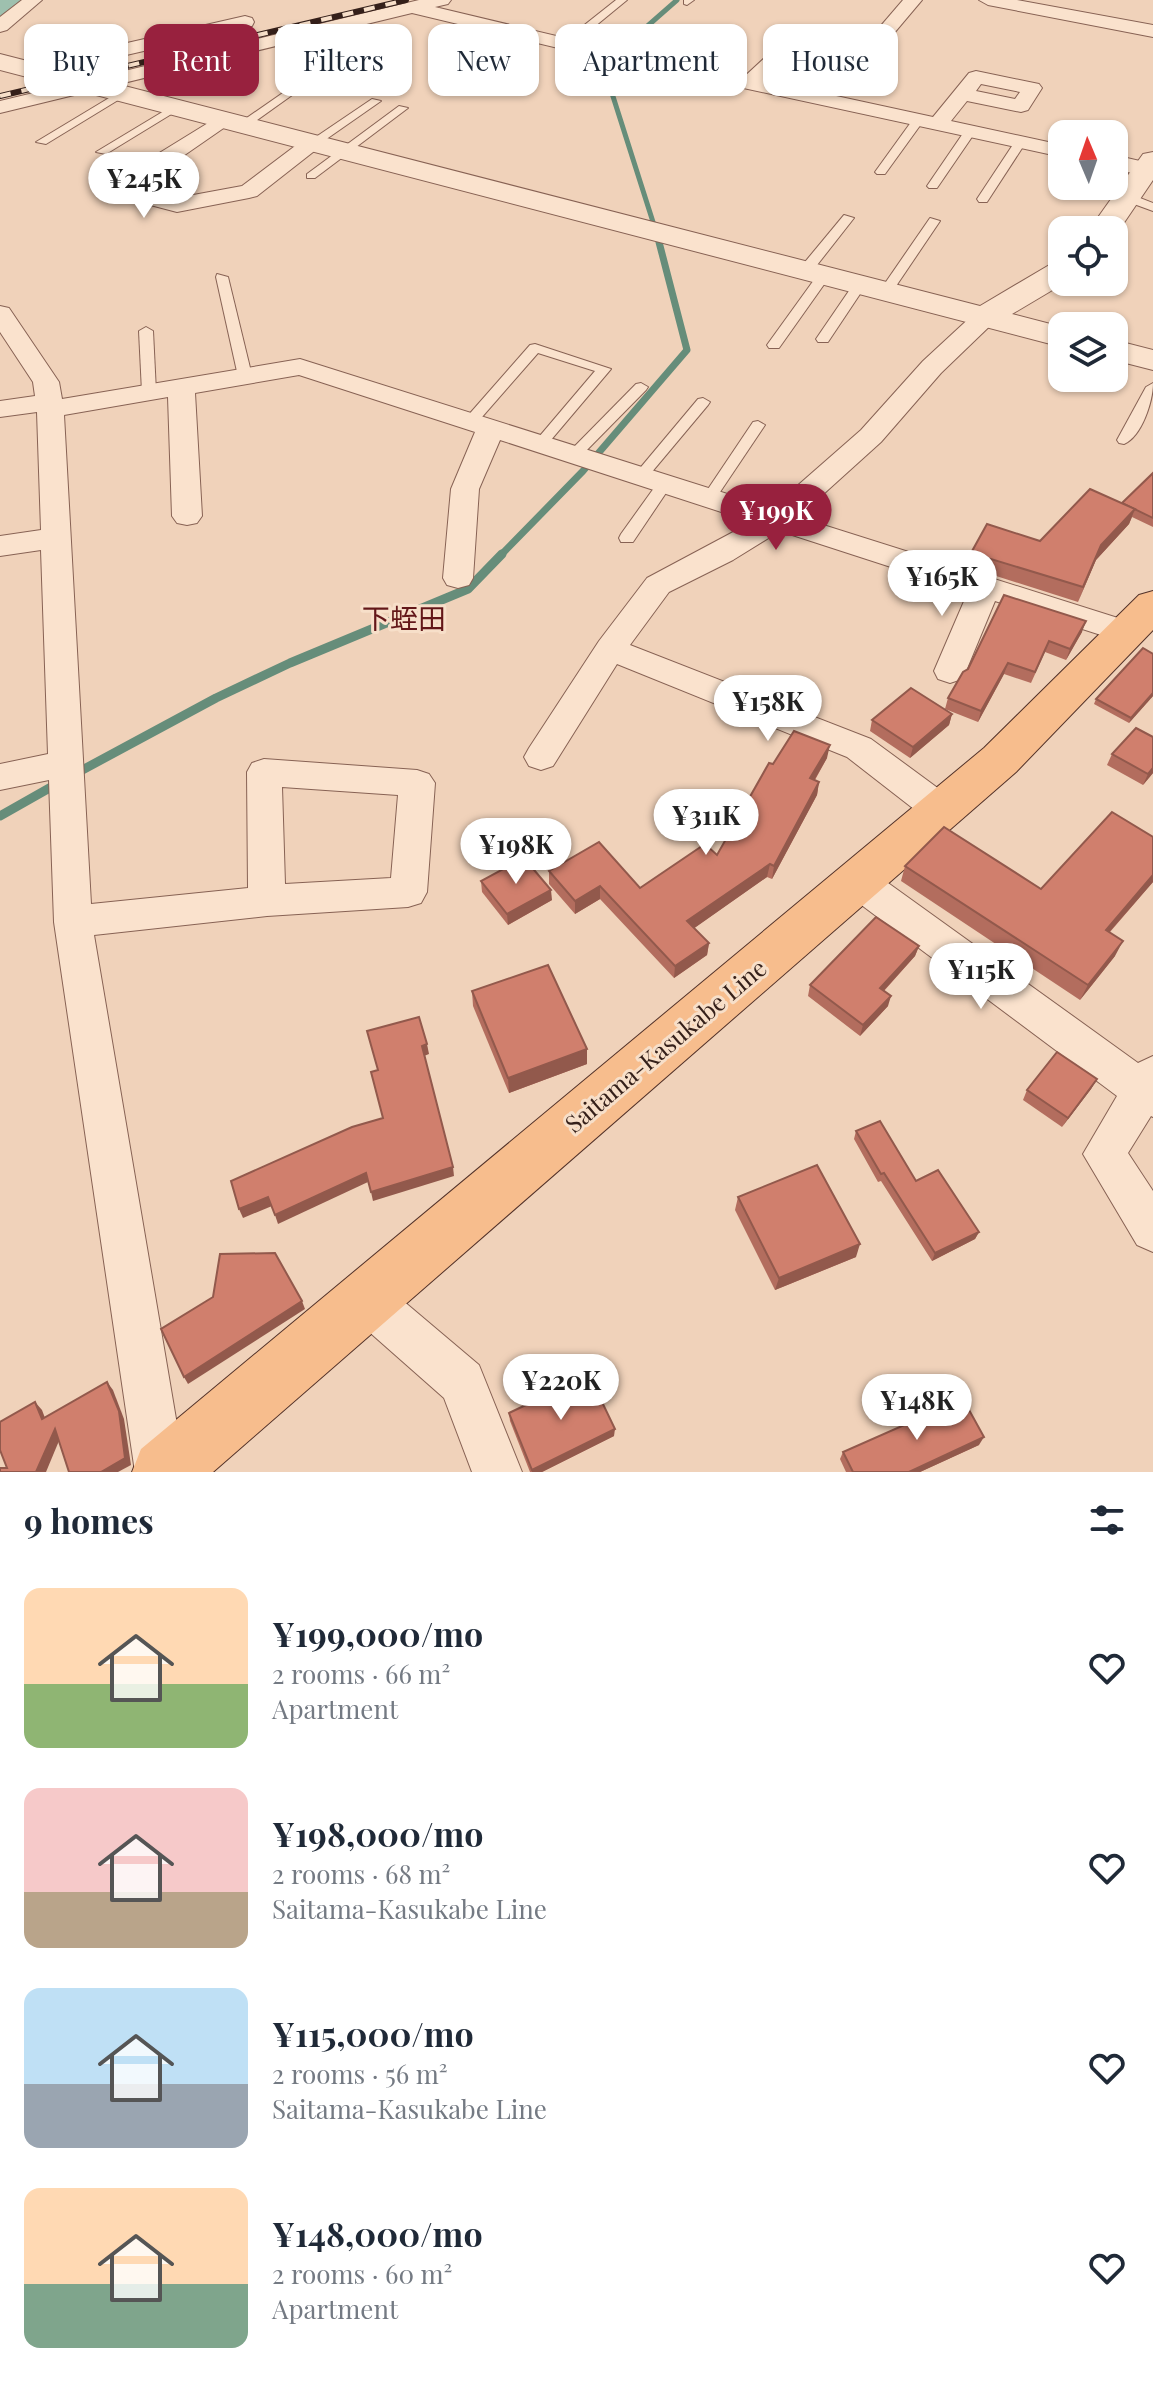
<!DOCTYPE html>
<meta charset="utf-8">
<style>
:root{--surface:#fff;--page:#f2f2f3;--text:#1f2937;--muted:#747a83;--accent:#98213e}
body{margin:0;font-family:"Playfair Display","Noto Sans JP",serif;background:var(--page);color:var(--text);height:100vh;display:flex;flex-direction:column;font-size:30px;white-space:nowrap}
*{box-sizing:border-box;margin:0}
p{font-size:26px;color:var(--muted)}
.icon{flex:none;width:44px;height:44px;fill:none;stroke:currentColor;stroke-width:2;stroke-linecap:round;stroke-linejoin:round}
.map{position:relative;height:1472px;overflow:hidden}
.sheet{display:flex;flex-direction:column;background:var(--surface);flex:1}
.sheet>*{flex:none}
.top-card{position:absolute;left:24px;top:24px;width:1106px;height:72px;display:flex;gap:16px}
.needle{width:52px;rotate:358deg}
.fabs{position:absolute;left:1048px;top:120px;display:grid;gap:16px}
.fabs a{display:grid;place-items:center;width:80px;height:80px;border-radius:16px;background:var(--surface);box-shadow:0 2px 6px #0004;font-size:40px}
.price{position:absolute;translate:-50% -68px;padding:0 18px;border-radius:28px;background:#fff;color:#222;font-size:26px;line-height:52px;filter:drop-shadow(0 2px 4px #0008)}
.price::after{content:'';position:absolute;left:50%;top:48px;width:24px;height:18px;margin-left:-12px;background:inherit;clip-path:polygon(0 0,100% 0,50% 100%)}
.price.selected{background:var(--accent);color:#fff}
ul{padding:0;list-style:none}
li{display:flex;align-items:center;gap:24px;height:200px;padding:0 24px}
li span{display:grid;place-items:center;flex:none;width:224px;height:160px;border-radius:16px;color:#555}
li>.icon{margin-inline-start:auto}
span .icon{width:96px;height:96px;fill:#fffc;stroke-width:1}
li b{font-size:34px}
h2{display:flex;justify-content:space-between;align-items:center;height:96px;padding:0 24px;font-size:34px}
.pill{padding:0 28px;border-radius:16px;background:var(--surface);box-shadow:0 2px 6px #0004;font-size:28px;line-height:72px}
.pill.selected{background:var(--accent);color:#fff}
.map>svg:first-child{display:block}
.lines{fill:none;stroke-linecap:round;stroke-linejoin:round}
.stream-far2{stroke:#668d7a;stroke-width:5}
.stream-far1{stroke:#668d7a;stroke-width:7}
.stream{stroke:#668d7a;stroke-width:9}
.river{fill:#9ec0ae;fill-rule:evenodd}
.service-casing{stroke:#876254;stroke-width:2}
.minor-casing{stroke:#876254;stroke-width:2}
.tertiary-casing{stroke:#876254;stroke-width:2}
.primary-casing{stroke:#533229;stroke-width:2}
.service{fill:#fae2cd;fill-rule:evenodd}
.minor{fill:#fae2cd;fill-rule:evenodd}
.tertiary{fill:#fae2cd;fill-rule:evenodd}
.primary{fill:#f7bd8d;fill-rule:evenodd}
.rail-casing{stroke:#35201a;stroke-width:6}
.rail{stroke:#f7dfc9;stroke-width:4;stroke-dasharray:11;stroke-linecap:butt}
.wall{fill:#b36d5e}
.shaded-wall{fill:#92594c}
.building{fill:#d07f6d;stroke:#92594c;stroke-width:2}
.labels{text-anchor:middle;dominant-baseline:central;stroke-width:6;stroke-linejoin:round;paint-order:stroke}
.street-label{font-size:24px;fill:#35201a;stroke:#f7dfc9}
.quarter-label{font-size:28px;fill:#631719;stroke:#f7dfc9}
</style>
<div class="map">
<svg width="1153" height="1472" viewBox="0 0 1153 1472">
<rect width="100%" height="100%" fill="#f0d2ba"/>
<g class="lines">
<polyline class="stream-far2" points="660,244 603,65 677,0"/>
<polyline class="stream-far1" points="500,556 583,471 687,350 659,242"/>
<g class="stream">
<polyline points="73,775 216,698 290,663 468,589 502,554"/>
<polyline points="0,816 60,782"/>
</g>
<polygon class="river" points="0,0 26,0 10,15 0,18"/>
<g class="service-casing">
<g id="service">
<polygon points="616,0 627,0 571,46 563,46 563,42"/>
<polygon points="684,0 694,0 687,5 684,4"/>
<polygon points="522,33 531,35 482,74 474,74 474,70"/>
<polygon points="300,81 309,83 246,128 238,128 238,124"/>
<polygon points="119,92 128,94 46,144 36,142"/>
<polygon points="372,99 381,101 315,147 307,147 307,143"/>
<polygon points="174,105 178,106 178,110 106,154 96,152"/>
<polygon points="399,106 408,108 315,178 307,178 307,174"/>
<polygon points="914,118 924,120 885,174 877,174 875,172"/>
<polygon points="966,129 976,131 937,188 929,188 927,186"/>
<polygon points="1016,140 1026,142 987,202 979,202 977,199"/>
<polygon points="1127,193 1153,203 1153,211 1123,200 1121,197"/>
<polygon points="844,215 854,218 810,274 800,274 800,268"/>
<polygon points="930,218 940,221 890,295 880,295 879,292"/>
<polygon points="819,273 830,276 779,348 769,348 767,345"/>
<polygon points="217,274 228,277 252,376 250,379 245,380 238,376 216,277"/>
<polygon points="860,281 866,285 828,342 818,342 816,339 855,282"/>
<polygon points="146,327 153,331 156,392 149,396 142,392 139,331"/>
<polygon points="535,344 611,369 545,447 540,448 533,444 595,371 538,353 475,425 465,425 465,419 530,345"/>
<polygon points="641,383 648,387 646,390 579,458 569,458 569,452 636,384"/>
<path d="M1153,383C1153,401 1142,436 1124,444L1119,443L1117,440L1146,387Z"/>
<polygon points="703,398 710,402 708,405 646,479 636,479 636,473 698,399"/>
<polygon points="758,421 765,425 714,501 704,501 704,495 753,422"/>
<polygon points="664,479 672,484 633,542 621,542 619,538 621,534 659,481"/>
</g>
</g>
<g class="minor-casing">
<g id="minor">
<polygon points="22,0 42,0 7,30 0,32 0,17"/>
<polygon points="419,0 451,0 448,4 435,7 611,49 614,53 604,59 412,13 0,113 0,101"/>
<polygon points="903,0 922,0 895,32 881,32 879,28"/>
<polygon points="979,0 1017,0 1153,25 1153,37 988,5"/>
<polygon points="245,16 252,18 254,22 252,26 31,77 21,71 31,65"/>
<path d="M792,37L852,48L862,54L827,94L933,117L969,73L976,71L1039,84L1042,88L1028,110L1021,112L967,101L951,121L1062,145V157L711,81L701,75L711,69L745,76L785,39ZM796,50L838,57L809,90L763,80ZM981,84L1020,92L1015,99L976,91Z"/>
<polygon points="221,115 228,117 231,121 228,125 137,188 177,198 242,186 303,140 311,139 322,145 257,196 249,198 177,212 116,196 113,191 122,176"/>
<polygon points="1114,155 1153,164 1153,174 1146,176 1114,169"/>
<path d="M0,306L9,308L59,382L62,399L300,359L772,508L861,430L923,361L976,312H994L998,317L994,322L941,373L881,442L798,517L1140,625L1145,633L1140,641L1129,644L995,601L966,671L962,679L950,683L938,679L934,671L968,592L780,531L733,560L669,592L630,645L871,739L954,800L959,810L954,820L941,824L928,820L847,757L617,664L553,766L541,770L529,766L524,757L529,748L599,641L647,578L752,522L500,440L479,489L473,578L469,585L458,588L447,585L443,578L451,489L475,432L299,375L195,393L202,516L197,523L187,525L177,523L172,516L168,397L64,415L91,904L248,888L247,772L252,763L264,759L417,770L429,774L435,783L427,892L421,903L408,907L267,916L94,935L185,1472H135L54,922L49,780L0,790V764L48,754L41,550L0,556V536L41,530L37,412L0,417V401L35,396L33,382L0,332ZM282,787L398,795L391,878L285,884Z"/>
<polygon points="857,866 870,870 1138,1063 1153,1056 1153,1117 1151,1116 1128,1153 1153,1191 1153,1252 1137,1245 1083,1154 1117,1096 844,892 838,881 844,870"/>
<polygon points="366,1276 382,1283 479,1365 522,1472 472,1472 444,1398 350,1315 343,1299 350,1283"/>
</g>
</g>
<g class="tertiary-casing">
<g id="tertiary">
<polygon points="0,54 980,306 1051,264 1062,262 1062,282 1066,282 1012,314 1062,327 1062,347 0,70"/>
<polygon points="1153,152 1153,180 1115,236 1114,230 1089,230 1143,154"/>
<polygon points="1114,340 1153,350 1153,370 1114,360"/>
</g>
</g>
<g class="primary-casing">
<polygon id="primary" points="1153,591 1153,630 1016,772 213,1472 132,1472 141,1449 984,748 1139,595"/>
</g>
<use href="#service" class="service"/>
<use href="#minor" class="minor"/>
<use href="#tertiary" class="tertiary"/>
<use href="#primary" class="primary"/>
<g class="rail-casing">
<polyline id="rail" points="0,96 406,0"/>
</g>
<use href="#rail" class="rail"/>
</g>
<g class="wall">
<polygon points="1153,473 1153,527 1132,517 1129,524 1096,560 1078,602 968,567 971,553 1040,541 1122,503"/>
<polygon points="1004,595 1082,632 1066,660 1045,652 1031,683 1004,674 978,722 945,709 948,698 968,669"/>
<polygon points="1153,696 1129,723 1094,704 1096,699"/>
<polygon points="952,714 949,725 910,758 870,731 872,720"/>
<polygon points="1112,754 1153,773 1143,785 1107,765"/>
<polygon points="827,758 815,780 819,782 817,795 772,879 767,877 694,928 709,943 707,955 674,978 600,899 575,914 549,884 549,871 640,888 717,855 773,764"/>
<polygon points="1153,837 1153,882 1110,932 1115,956 1080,1000 901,881 905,866 1041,889"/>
<polygon points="481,881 552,900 508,925 482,892"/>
<polygon points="919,946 915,956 884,991 888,1006 860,1036 808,996 810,985"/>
<polygon points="472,991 587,1049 587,1064 509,1093 473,1006"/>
<polygon points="1097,1079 1091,1089 1062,1127 1023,1100 1027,1090"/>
<polygon points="856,1131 979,1232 975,1239 932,1261 881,1181 878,1182 854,1139"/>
<polygon points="738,1197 856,1257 775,1290 735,1210"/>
<polygon points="509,1413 614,1436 542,1472 530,1472 510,1421"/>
<polygon points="979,1445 920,1472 846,1472 840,1459 843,1452"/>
</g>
<g class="shaded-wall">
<polygon points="1135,509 1129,524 1096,560 1078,602 1101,545"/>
<polygon points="1086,621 1082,632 1066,660 1070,649"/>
<polygon points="1008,663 1004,674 978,722 981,711"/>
<polygon points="1153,693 1153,696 1129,723 1131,718"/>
<polygon points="952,714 949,725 910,758 913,747"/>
<polygon points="830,745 827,758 808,791 810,778"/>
<polygon points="1153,768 1153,773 1143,785 1148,774"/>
<polygon points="819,782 817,795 772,879 774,866"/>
<polygon points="770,864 767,877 686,934 687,921"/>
<polygon points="1153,875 1153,882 1098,945 1106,930"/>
<polygon points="600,886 600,899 575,914 575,901"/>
<polygon points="551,890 552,900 508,925 507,914"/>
<polygon points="1123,941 1115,956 1080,1000 1088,985"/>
<polygon points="709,943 707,955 674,978 675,966"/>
<polygon points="919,946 915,956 877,998 880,988"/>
<polygon points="891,996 888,1006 860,1036 863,1025"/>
<polygon points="427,1044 429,1054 424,1056 422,1046"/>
<polygon points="587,1049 587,1064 509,1093 508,1078"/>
<polygon points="1097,1079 1091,1089 1062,1127 1068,1118"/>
<polygon points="453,1167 454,1176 373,1201 371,1192"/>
<polygon points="366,1173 368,1182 278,1224 275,1215"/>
<polygon points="268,1197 272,1206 243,1218 239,1209"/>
<polygon points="979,1232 975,1239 932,1261 935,1253"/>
<polygon points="860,1244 856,1257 775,1290 779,1278"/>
<polygon points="302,1301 305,1309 188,1384 184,1377"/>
<polygon points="107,1382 113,1390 124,1419 131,1465 118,1472 101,1472"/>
<polygon points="35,1402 42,1410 48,1426 42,1419"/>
<polygon points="55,1429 61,1436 46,1472 36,1472"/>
<polygon points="615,1429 614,1436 542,1472 532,1472 532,1470"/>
<polygon points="984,1437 979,1445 920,1472 909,1472"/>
</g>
<g class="building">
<polygon points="1153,473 1153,518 1122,503"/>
<polygon points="1090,489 1135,509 1101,545 1083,587 971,553 987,524 1040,541"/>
<polygon points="1004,595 1086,621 1070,649 1049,641 1035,672 1008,663 981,711 948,698 963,672 968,669"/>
<polygon points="1143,648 1153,654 1153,693 1131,718 1096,699"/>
<polygon points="911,688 952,714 913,747 872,720"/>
<polygon points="1136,728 1153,737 1153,768 1148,774 1112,754"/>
<polygon points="794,731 830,745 810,778 819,782 774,866 770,864 687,921 709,943 675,966 600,886 575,901 549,871 599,842 640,888 705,844 717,855 769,763 773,764"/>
<polygon points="1112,812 1153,837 1153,875 1106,930 1123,941 1088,985 905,866 944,827 1041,889"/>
<polygon points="524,858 551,890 507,914 481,881"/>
<polygon points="876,917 919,946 880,988 891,996 863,1025 810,985"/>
<polygon points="548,965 587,1049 508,1078 472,991"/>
<polygon points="419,1017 427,1044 422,1046 453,1167 371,1192 366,1173 275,1215 268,1197 239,1209 231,1181 352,1127 383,1118 371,1072 378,1070 367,1031"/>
<polygon points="1057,1052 1097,1079 1068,1118 1027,1090"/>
<polygon points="880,1121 916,1181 938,1170 979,1232 935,1253 884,1173 881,1174 856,1131"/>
<polygon points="817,1165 860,1244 779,1278 738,1197"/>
<polygon points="275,1253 302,1301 184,1377 161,1329 213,1297 220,1254"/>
<polygon points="589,1375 615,1429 532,1470 509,1413"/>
<polygon points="107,1382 119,1411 125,1458 101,1472 69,1472 55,1429 36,1472 0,1472 0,1468 7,1468 0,1450 0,1422 35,1402 42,1419"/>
<polygon points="963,1399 984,1437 909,1472 853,1472 843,1452"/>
</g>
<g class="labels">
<g class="street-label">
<text transform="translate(665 1045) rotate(-40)">Saitama-Kasukabe Line</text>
</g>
<g class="quarter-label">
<text x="404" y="617">下蛭田</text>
</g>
</g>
</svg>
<div class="fabs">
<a><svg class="needle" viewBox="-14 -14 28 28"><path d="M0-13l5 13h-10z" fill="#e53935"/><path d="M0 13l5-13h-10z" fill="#747a83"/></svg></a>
<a><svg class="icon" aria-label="locate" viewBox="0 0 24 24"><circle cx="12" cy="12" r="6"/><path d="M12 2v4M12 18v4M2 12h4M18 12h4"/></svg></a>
<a><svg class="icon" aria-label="layers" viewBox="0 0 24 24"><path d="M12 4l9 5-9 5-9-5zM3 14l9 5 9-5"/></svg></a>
</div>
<b class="price" style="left:144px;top:220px">¥245K</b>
<b class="price selected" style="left:776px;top:552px">¥199K</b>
<b class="price" style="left:942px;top:618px">¥165K</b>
<b class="price" style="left:768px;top:743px">¥158K</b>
<b class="price" style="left:706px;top:857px">¥311K</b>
<b class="price" style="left:516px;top:886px">¥198K</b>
<b class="price" style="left:981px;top:1011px">¥115K</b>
<b class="price" style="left:561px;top:1422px">¥220K</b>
<b class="price" style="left:917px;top:1442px">¥148K</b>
<div class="top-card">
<a class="pill">Buy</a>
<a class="pill selected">Rent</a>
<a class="pill">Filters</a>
<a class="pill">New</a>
<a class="pill">Apartment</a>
<a class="pill">House</a>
</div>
</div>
<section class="sheet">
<h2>9 homes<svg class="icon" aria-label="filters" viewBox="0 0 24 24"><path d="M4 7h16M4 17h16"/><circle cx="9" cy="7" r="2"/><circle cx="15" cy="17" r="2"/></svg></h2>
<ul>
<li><span style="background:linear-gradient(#ffd9b3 60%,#8fb573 0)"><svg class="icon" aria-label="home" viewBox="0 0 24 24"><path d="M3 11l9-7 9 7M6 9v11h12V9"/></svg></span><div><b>¥199,000/mo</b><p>2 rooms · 66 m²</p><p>Apartment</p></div><svg class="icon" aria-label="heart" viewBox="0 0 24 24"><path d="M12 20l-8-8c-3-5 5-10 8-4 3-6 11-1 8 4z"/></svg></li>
<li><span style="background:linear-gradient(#f6c9c9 65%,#b9a48a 0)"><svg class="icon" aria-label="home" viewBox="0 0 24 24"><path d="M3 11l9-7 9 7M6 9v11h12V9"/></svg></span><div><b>¥198,000/mo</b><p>2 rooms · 68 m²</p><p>Saitama-Kasukabe Line</p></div><svg class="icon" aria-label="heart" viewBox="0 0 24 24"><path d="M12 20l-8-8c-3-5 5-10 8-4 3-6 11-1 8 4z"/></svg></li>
<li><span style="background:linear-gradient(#bfe0f5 60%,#9aa5b1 0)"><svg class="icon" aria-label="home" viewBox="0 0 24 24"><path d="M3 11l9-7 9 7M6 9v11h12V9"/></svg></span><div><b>¥115,000/mo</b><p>2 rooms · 56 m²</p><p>Saitama-Kasukabe Line</p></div><svg class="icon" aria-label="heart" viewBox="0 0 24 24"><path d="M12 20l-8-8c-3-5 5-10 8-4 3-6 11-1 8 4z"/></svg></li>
<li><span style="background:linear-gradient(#ffd9b3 60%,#7fa58c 0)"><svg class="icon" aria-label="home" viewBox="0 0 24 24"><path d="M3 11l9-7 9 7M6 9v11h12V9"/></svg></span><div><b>¥148,000/mo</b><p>2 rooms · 60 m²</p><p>Apartment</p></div><svg class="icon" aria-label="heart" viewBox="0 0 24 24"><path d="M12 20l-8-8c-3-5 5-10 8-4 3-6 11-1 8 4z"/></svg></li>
</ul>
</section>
